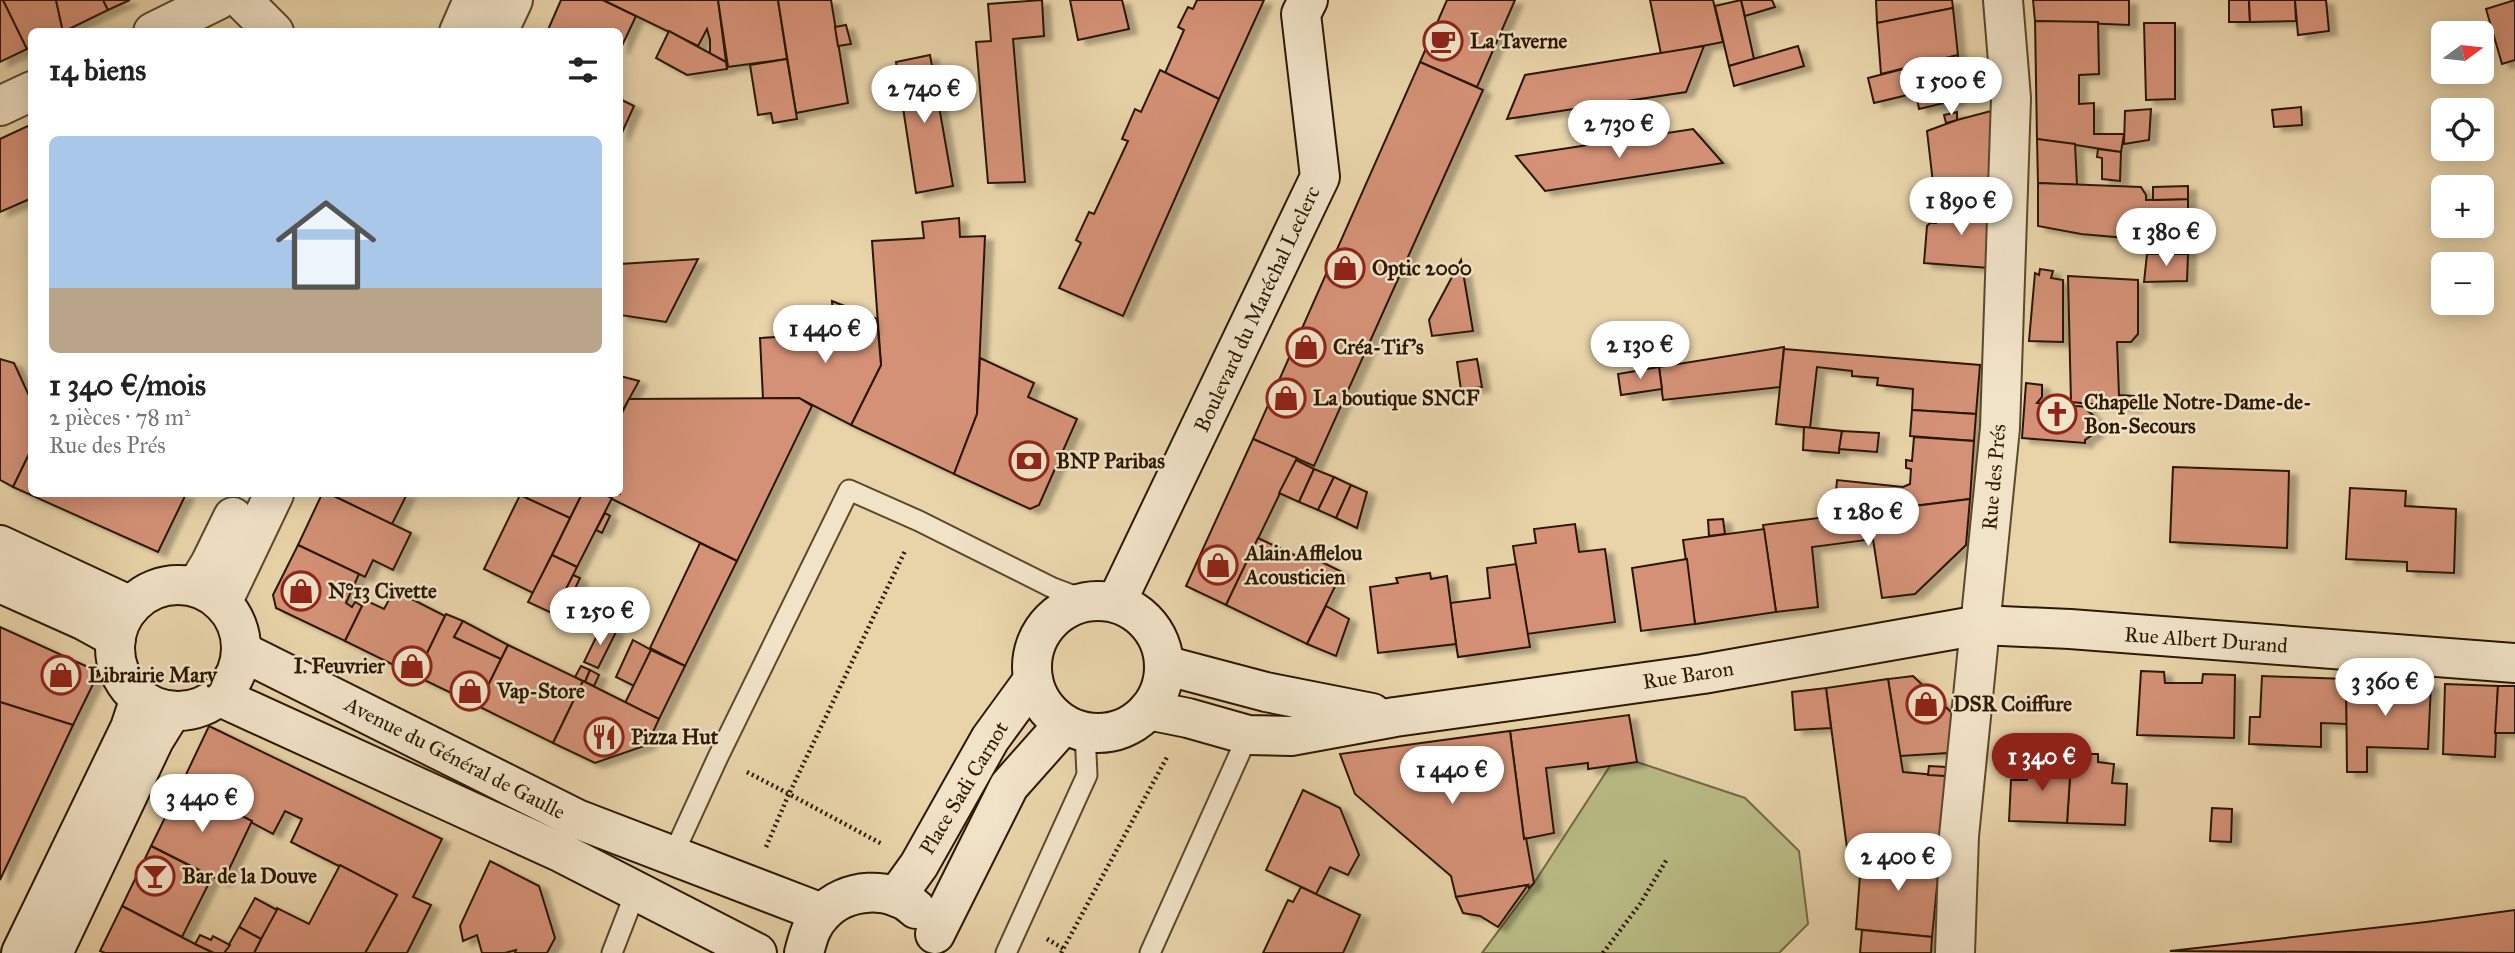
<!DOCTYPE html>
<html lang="fr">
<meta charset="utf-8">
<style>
:root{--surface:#fff;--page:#f2f2f2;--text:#222;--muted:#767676;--line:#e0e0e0;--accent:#8f2418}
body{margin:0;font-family:"IM FELL Great Primer",serif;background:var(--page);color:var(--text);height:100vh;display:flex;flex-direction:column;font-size:26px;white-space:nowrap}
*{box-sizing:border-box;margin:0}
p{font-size:23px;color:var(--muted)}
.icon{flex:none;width:38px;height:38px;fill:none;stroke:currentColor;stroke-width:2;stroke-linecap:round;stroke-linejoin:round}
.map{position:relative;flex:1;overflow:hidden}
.side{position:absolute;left:28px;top:28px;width:595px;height:469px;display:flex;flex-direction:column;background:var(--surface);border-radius:10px;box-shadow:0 4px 18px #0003}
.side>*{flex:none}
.needle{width:46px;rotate:75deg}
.buttons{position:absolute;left:2431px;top:21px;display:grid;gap:14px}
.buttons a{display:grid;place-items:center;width:63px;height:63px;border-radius:10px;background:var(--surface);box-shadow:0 4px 18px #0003;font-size:35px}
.price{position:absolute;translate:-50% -60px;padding:0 16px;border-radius:24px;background:#fff;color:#222;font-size:23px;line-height:46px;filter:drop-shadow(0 2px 4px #0008)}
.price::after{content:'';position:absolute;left:50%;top:42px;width:21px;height:16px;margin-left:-10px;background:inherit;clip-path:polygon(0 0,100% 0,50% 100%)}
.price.selected{background:var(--accent);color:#fff}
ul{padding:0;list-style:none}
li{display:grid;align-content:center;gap:14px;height:371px;padding:0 21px}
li+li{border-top:2px solid var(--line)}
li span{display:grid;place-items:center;height:217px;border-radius:10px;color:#555}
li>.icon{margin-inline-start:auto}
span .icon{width:126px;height:126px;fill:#fffc;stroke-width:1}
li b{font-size:30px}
h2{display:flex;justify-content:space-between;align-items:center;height:84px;padding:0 21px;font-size:30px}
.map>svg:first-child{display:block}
.green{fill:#babc86;stroke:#726a44;stroke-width:2}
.building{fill:#d49177;stroke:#2b1901;stroke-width:2;filter:url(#shadow)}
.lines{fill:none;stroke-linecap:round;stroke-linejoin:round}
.service-casing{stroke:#5a482b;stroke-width:23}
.minor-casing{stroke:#5a482b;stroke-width:42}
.tertiary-casing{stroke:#5a482b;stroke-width:42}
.secondary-casing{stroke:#2b1901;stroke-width:42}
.path{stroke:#2b1901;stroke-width:4.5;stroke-dasharray:2 3.5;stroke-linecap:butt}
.service{stroke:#f1e3c8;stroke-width:19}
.minor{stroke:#f1e3c8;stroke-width:38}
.tertiary{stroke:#f1e3c8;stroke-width:38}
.secondary{stroke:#f1e3c8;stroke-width:38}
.labels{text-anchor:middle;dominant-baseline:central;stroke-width:5;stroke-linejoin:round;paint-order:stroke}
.poi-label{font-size:21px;font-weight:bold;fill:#2b1901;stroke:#f1e3c8;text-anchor:start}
.street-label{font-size:21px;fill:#2b1901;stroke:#f1e3c8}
</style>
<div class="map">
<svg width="2515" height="953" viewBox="0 0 2515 953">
<defs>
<filter id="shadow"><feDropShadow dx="8" dy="4.5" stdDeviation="2" flood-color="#0004"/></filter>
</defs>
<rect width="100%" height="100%" fill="#e9d4aa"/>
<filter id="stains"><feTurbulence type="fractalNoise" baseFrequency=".00286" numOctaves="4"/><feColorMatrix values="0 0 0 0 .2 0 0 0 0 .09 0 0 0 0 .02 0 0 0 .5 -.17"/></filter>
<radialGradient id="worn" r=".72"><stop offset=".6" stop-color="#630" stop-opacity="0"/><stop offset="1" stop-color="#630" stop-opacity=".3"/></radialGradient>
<polygon class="green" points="1637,762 1745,798 1799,851 1808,924 1779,953 1482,953 1534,883 1610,766"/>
<g class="building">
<polygon points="0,0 3,0 27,49 0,62"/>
<polygon points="3,0 56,0 63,32 32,32 32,47 27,49"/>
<polygon points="56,0 103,0 108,10 63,32"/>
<polygon points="103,0 130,0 108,10"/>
<polygon points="561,0 603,0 636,16 620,50 620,32 547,32"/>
<polygon points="603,0 718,0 726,62 710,54 710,40 707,29 698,46"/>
<polygon points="718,0 778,0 787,59 728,67"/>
<polygon points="778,0 831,0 848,103 796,113"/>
<polygon points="1042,0 1044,36 1013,39 1025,182 988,183 976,42 991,41 988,4"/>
<polygon points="1070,0 1122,0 1129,29 1078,40"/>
<polygon points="1197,0 1264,0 1219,99 1165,73 1184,30 1178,27 1188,7 1193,9"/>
<polygon points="1447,0 1515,0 1477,87 1420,62"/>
<polygon points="1650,0 1713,0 1723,42 1661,54"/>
<polygon points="1741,0 1754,59 1729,66 1715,6"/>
<polygon points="1741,0 1772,0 1775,7 1745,16"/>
<polygon points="1876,0 1952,0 1953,8 1877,23"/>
<polygon points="2033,0 2129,0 2129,25 2035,21"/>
<polygon points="2229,0 2249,0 2250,22 2229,22"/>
<polygon points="2249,0 2295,0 2296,21 2250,22"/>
<polygon points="2295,0 2326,0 2329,31 2298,35"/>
<polygon points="2515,0 2515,60 2502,64 2486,9"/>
<polygon points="1953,8 1958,55 1881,74 1877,23"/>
<polygon points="2035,21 2098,22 2099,74 2079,75 2079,104 2094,103 2094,134 2124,134 2121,152 2037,139"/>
<polygon points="2144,23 2175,23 2175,99 2146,100"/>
<polygon points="846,25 851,44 838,46 835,27"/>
<polygon points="669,31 726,62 727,69 687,75 656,58"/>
<polygon points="1704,46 1686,92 1507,119 1525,75"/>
<polygon points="1798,46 1804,66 1734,86 1729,66"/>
<polygon points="930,55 953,186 916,193 896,62"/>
<polygon points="1958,55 1957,100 1919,109 1916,93 1874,103 1868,78"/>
<polygon points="787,59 797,119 773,123 771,113 758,115 750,65"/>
<polygon points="1420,62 1483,90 1314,466 1253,439"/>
<polygon points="1160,70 1219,99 1123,316 1059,288 1081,243 1076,240 1089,212 1094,214 1128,141 1122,139 1135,109 1141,112"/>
<polygon points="620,99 634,106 620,137"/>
<polygon points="2301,107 2302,125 2274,127 2272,110"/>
<polygon points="2151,109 2149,140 2124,144 2125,111"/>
<polygon points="1991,111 1994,204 1936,209 1927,131 1957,120"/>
<polygon points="1957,112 1957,120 1946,123 1944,115"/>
<polygon points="32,124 32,198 0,212 0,139"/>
<polygon points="1693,129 1723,163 1545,191 1516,156"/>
<polygon points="2037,139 2075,144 2077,185 2038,183"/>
<polygon points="2098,149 2121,152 2120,181 2102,179 2102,158 2097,157"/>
<polygon points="2038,183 2141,187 2146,195 2146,200 2188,199 2188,254 2147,254 2148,240 2081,234 2038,226"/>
<polygon points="2188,186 2188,199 2153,200 2153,187"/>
<polygon points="1994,204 1989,268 1924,263 1927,226 1930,223 1936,223 1936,209"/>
<polygon points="959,218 960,237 985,236 977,414 954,474 851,425 881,365 872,241 924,238 922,222"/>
<polygon points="2147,254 2188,254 2187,281 2144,282"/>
<polygon points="698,259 666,322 620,315 620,264"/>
<polygon points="1461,260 1473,331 1432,336 1429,320"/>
<polygon points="2040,269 2053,271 2051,278 2063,280 2063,342 2029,341 2035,273 2039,275"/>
<polygon points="2068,276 2138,280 2138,334 2131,342 2117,342 2119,395 2134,396 2134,408 2071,402"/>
<polygon points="832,301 877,319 881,365 851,425 799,398 763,399 760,338 810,335 811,338 834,336"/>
<polygon points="1784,347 1780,387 1663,400 1659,367"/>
<polygon points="1784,349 1980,365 1976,414 1912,410 1913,389 1877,385 1878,378 1852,376 1852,371 1817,367 1810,428 1776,424"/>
<polygon points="980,358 1034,383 1028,397 1077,419 1039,505 1030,509 954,474 977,414"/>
<polygon points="0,359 14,363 32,402 32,448 13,487 0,480"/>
<polygon points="1477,359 1482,387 1461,390 1457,362"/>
<polygon points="1659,367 1662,389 1621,395 1618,374"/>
<polygon points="620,376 639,381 623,410 620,410"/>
<polygon points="2026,383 2042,385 2042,397 2037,403 2088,407 2088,411 2095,417 2095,433 2085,440 2085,443 2022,438"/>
<polygon points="799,398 812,406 737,561 602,494 620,494 620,417 629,399"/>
<polygon points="1912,410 1976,414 1974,441 1910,436"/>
<polygon points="1804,427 1842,431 1839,453 1803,450"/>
<polygon points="1842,431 1879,433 1877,452 1839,449"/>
<polygon points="1914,437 1974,441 1970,499 1834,516 1837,480 1903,487 1910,484 1911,469 1906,468 1906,460 1912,461"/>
<polygon points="1253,439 1297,458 1226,605 1186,586"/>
<polygon points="32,448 32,494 186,494 158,552 13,487"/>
<polygon points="1296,460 1314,469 1299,502 1279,493"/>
<polygon points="2173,467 2289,471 2287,548 2170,542"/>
<polygon points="1314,469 1334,477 1318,510 1299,502"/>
<polygon points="1334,477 1351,485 1336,518 1318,510"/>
<polygon points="1351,485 1367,492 1357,528 1336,518"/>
<polygon points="2350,488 2406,491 2405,506 2456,509 2454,573 2407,571 2407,562 2346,559"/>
<polygon points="322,494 330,494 411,533 393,570 373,560 365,577 298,545"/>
<polygon points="330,494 407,494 392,524"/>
<polygon points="517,494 582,494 570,518"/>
<polygon points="582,494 602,494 612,498 577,567 552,555"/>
<polygon points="520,495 570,518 533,593 484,569"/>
<polygon points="1970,499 1966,545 1915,594 1882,598 1873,539 1812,547 1818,607 1776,612 1763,525"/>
<polygon points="605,513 610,516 602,533 596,530"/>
<polygon points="1723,519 1725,534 1709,536 1708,520"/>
<polygon points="1575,524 1579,552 1605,549 1615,622 1527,634 1513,546 1536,543 1534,529"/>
<polygon points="1764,529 1776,612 1695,624 1683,540"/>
<polygon points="1258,538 1305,560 1308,555 1342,572 1307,644 1226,605"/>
<polygon points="700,543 737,561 685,666 650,648"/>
<polygon points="298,545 359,574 346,603 352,607 355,602 362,606 345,641 276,608 273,595"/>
<polygon points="552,555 577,567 554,614 528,602"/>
<polygon points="1687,559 1695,624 1641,631 1632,568"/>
<polygon points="1516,564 1530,647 1458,657 1450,603 1490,598 1487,568"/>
<polygon points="1430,573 1431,579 1447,576 1456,644 1378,653 1370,587 1398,583 1396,578"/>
<polygon points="573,575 580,578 571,597 564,593"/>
<polygon points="398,592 445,616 416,676 345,641 365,600 384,609 391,596"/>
<polygon points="1326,606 1349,619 1336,656 1307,644"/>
<polygon points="446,614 463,621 454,637 501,659 478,706 416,676"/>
<polygon points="463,621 508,645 501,659 454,637"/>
<polygon points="602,625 616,632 598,668 584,662"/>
<polygon points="0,627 99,672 73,725 0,702"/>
<polygon points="633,640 651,650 634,686 616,677"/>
<polygon points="508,645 583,681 553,743 478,706"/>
<polygon points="651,650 685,666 659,719 625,703"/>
<polygon points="581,666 590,670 585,682 575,677"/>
<polygon points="590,670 599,675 594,686 585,682"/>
<polygon points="2141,671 2164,672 2165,683 2202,683 2203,674 2235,675 2234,738 2137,735"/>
<polygon points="1913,676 1952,713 1948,753 1900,756 1888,679"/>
<polygon points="2262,676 2346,679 2347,724 2321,723 2321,747 2249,744 2250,717 2260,717"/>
<polygon points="1888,679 1903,772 1947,776 1940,856 1847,848 1826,688"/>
<polygon points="2346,679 2431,684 2428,749 2367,747 2367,772 2347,772"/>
<polygon points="583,681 659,719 647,745 595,763 553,743"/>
<polygon points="2445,684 2498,686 2495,757 2443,754"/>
<polygon points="2498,686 2515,686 2515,733 2495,733"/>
<polygon points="1826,688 1831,728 1795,730 1792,692"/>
<polygon points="0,702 73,725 0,880"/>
<polygon points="1629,715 1637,762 1588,769 1588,763 1546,768 1554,833 1524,839 1510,731"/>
<polygon points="209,726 442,839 413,897 431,905 407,953 365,953 397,895 291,842 302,819 285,811 273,834 181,785"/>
<polygon points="1510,731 1524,839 1526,838 1534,883 1529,888 1528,885 1456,897 1451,876 1355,794 1340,754"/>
<polygon points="2076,754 2098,754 2098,762 2114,764 2112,783 2127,784 2125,825 2067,823 2071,762 2076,762"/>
<polygon points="2028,760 2071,762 2067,823 2009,821 2011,780 2027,780"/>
<polygon points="1929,766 1947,767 1947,776 1928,775"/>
<polygon points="181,785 252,821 223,882 151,846"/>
<polygon points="1303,790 1340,808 1359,855 1348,875 1330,867 1316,894 1266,870"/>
<polygon points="2212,808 2232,809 2231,842 2210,841"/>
<polygon points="151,846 212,877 182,937 122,906"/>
<polygon points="1862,849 1940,856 1932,937 1856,929"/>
<polygon points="490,861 539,886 555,938 547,953 515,953 516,950 505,953 482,953 477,935 463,941 460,926"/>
<polygon points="340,865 397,895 365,953 254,953 277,908 309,924"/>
<polygon points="1528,885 1498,927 1480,916 1463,913 1456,897"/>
<polygon points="1301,887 1360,915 1343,953 1263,953 1288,900 1293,902"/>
<polygon points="255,898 277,910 261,939 239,927"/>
<polygon points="122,906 195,944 214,953 105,953 100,951"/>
<polygon points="2515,910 2515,953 2170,951 2426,922"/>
<polygon points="239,927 261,939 254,953 224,953"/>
<polygon points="1862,930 1932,937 1931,953 1860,953"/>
<polygon points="200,935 211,940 213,936 230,945 224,953 214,953 195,944"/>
</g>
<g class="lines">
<g class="service-casing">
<g id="service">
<polyline points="673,855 718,757 849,490 919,521 1053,588 1088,601"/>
<polyline points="612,953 636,891"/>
<polyline points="1006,953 1087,775 1085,732"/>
<polyline points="1150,953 1248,735"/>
</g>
</g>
<g class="minor-casing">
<g id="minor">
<polyline points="242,0 274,32"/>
<polyline points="153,32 218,0"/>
<polyline points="459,32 473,0"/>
<polyline points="498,32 513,0"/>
<polyline points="0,106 32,91"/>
<polyline points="196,587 210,564 233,517"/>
<polyline points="222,603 274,494"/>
</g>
</g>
<g class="tertiary-casing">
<polyline id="tertiary" points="1955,953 1959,836 2000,428 2011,98 2003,0"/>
</g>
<g class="secondary-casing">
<g id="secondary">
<polyline points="0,545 131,606"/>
<polyline points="0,583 85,621 116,638"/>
<circle cx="178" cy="648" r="63"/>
<circle cx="1098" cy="667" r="66"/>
<polyline points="1116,603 1320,177 1301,14 1308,0"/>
<polyline points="241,651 577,819 822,913"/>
<polyline points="1164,665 1266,692 1372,713"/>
<polyline points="218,696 562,853 757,953"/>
<polyline points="1148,710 1188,718 1248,735 1291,736 1395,717 1703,674 1980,625 2070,629 2515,663"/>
<polyline points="896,897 919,865 990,739 1033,680"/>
<polyline points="935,934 1009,786 1064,724"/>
<polyline points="21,953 130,728 140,698"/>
<polyline points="53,953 154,740 172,711"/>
<path d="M804,953C808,938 811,925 822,914C845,888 891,885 916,909"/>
</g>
</g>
<g class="path">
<polyline points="747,772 789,794 905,551"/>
<polyline points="766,847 789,794 882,844"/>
<polyline points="1047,939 1064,949"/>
<polyline points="1061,953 1167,757"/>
<polyline points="1603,953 1640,904 1667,859"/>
</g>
<use href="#service" class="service"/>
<use href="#minor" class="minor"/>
<use href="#tertiary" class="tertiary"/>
<use href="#secondary" class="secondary"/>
</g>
<defs>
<g id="cafe-ring" transform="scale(2.0125)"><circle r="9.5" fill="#f1e3c8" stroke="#8f2418" stroke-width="1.5"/><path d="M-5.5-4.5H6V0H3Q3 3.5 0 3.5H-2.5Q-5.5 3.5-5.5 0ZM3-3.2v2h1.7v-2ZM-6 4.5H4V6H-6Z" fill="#8f2418"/></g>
<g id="shop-ring" transform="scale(2.0125)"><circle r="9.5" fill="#f1e3c8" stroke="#8f2418" stroke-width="1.5"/><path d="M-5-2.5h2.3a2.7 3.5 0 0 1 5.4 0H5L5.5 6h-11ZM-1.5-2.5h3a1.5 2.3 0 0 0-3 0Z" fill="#8f2418"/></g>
<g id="church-ring" transform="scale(2.0125)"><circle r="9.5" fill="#f1e3c8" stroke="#8f2418" stroke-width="1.5"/><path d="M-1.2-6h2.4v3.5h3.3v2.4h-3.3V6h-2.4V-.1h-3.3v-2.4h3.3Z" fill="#8f2418"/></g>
<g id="bank-ring" transform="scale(2.0125)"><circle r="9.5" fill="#f1e3c8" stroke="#8f2418" stroke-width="1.5"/><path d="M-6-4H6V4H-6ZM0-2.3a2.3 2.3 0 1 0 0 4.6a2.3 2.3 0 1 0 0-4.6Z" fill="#8f2418"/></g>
<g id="restaurant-ring" transform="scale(2.0125)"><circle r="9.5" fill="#f1e3c8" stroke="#8f2418" stroke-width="1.5"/><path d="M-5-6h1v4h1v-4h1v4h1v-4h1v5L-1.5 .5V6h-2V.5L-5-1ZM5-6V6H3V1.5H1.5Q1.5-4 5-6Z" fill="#8f2418"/></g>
<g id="bar-ring" transform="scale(2.0125)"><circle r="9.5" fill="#f1e3c8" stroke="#8f2418" stroke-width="1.5"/><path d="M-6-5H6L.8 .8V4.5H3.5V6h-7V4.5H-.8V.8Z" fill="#8f2418"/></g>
</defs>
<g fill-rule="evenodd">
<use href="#cafe-ring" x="1443" y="41"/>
<use href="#shop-ring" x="1345" y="268"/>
<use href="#shop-ring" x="1306" y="347"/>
<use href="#shop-ring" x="1286" y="398"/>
<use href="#church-ring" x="2057" y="414"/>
<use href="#bank-ring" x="1029" y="461"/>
<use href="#shop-ring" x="1218" y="565"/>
<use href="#shop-ring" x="301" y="591"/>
<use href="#shop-ring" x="412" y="666"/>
<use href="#shop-ring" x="61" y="675"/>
<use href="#shop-ring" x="470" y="691"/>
<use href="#shop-ring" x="1926" y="704"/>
<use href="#restaurant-ring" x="604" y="737"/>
<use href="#bar-ring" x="155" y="876"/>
</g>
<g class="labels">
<g class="poi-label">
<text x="1470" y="41">La Taverne</text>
<text x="1372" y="268">Optic 2000</text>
<text x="1333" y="347">Créa-Tif's</text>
<text x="1313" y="398">La boutique SNCF</text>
<text x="2084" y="402">Chapelle Notre-Dame-de-<tspan x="2084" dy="24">Bon-Secours</tspan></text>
<text x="1056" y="461">BNP Paribas</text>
<text x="1245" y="553">Alain Afflelou<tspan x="1245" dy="24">Acousticien</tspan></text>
<text x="328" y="591">N°13 Civette</text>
<text x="385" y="666" text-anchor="end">I. Feuvrier</text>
<text x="88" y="675">Librairie Mary</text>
<text x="497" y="691">Vap-Store</text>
<text x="1953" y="704">DSR Coiffure</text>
<text x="631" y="737">Pizza Hut</text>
<text x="182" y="876">Bar de la Douve</text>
</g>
<g class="street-label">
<text transform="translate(1257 309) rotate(-65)">Boulevard du Maréchal Leclerc</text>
<text transform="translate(1994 477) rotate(-85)">Rue des Prés</text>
<text transform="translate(2206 640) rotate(4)">Rue Albert Durand</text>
<text transform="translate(1688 675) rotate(-9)">Rue Baron</text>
<text transform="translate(455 758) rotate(27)">Avenue du Général de Gaulle</text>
<text transform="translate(964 788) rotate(-59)">Place Sadi Carnot</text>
</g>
</g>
<rect width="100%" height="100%" filter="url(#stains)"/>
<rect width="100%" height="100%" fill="url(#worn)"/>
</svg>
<div class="buttons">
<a><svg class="needle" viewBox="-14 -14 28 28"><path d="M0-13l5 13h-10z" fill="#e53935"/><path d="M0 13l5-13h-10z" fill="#767676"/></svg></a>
<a><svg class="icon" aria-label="locate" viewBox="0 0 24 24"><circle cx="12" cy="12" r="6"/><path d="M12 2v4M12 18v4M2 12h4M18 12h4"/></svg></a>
<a>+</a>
<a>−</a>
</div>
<b class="price" style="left:1951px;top:117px">1 500 €</b>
<b class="price" style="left:924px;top:125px">2 740 €</b>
<b class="price" style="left:1619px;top:160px">2 730 €</b>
<b class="price" style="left:1961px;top:237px">1 890 €</b>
<b class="price" style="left:2166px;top:268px">1 380 €</b>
<b class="price" style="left:825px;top:365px">1 440 €</b>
<b class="price" style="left:1640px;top:381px">2 130 €</b>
<b class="price" style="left:1868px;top:548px">1 280 €</b>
<b class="price" style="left:600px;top:647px">1 250 €</b>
<b class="price" style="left:2385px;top:718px">3 360 €</b>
<b class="price selected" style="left:2042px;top:793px">1 340 €</b>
<b class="price" style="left:1452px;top:806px">1 440 €</b>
<b class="price" style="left:202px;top:834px">3 440 €</b>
<b class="price" style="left:1898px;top:893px">2 400 €</b>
<section class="side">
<h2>14 biens<svg class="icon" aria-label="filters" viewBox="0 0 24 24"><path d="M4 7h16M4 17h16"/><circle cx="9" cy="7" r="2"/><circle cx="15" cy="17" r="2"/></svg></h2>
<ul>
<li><span style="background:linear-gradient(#a9c7e8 70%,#b9a48a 0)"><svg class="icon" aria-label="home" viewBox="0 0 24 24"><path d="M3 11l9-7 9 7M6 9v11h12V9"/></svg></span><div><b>1 340 €/mois</b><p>2 pièces · 78 m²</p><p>Rue des Prés</p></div></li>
</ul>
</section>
</div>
